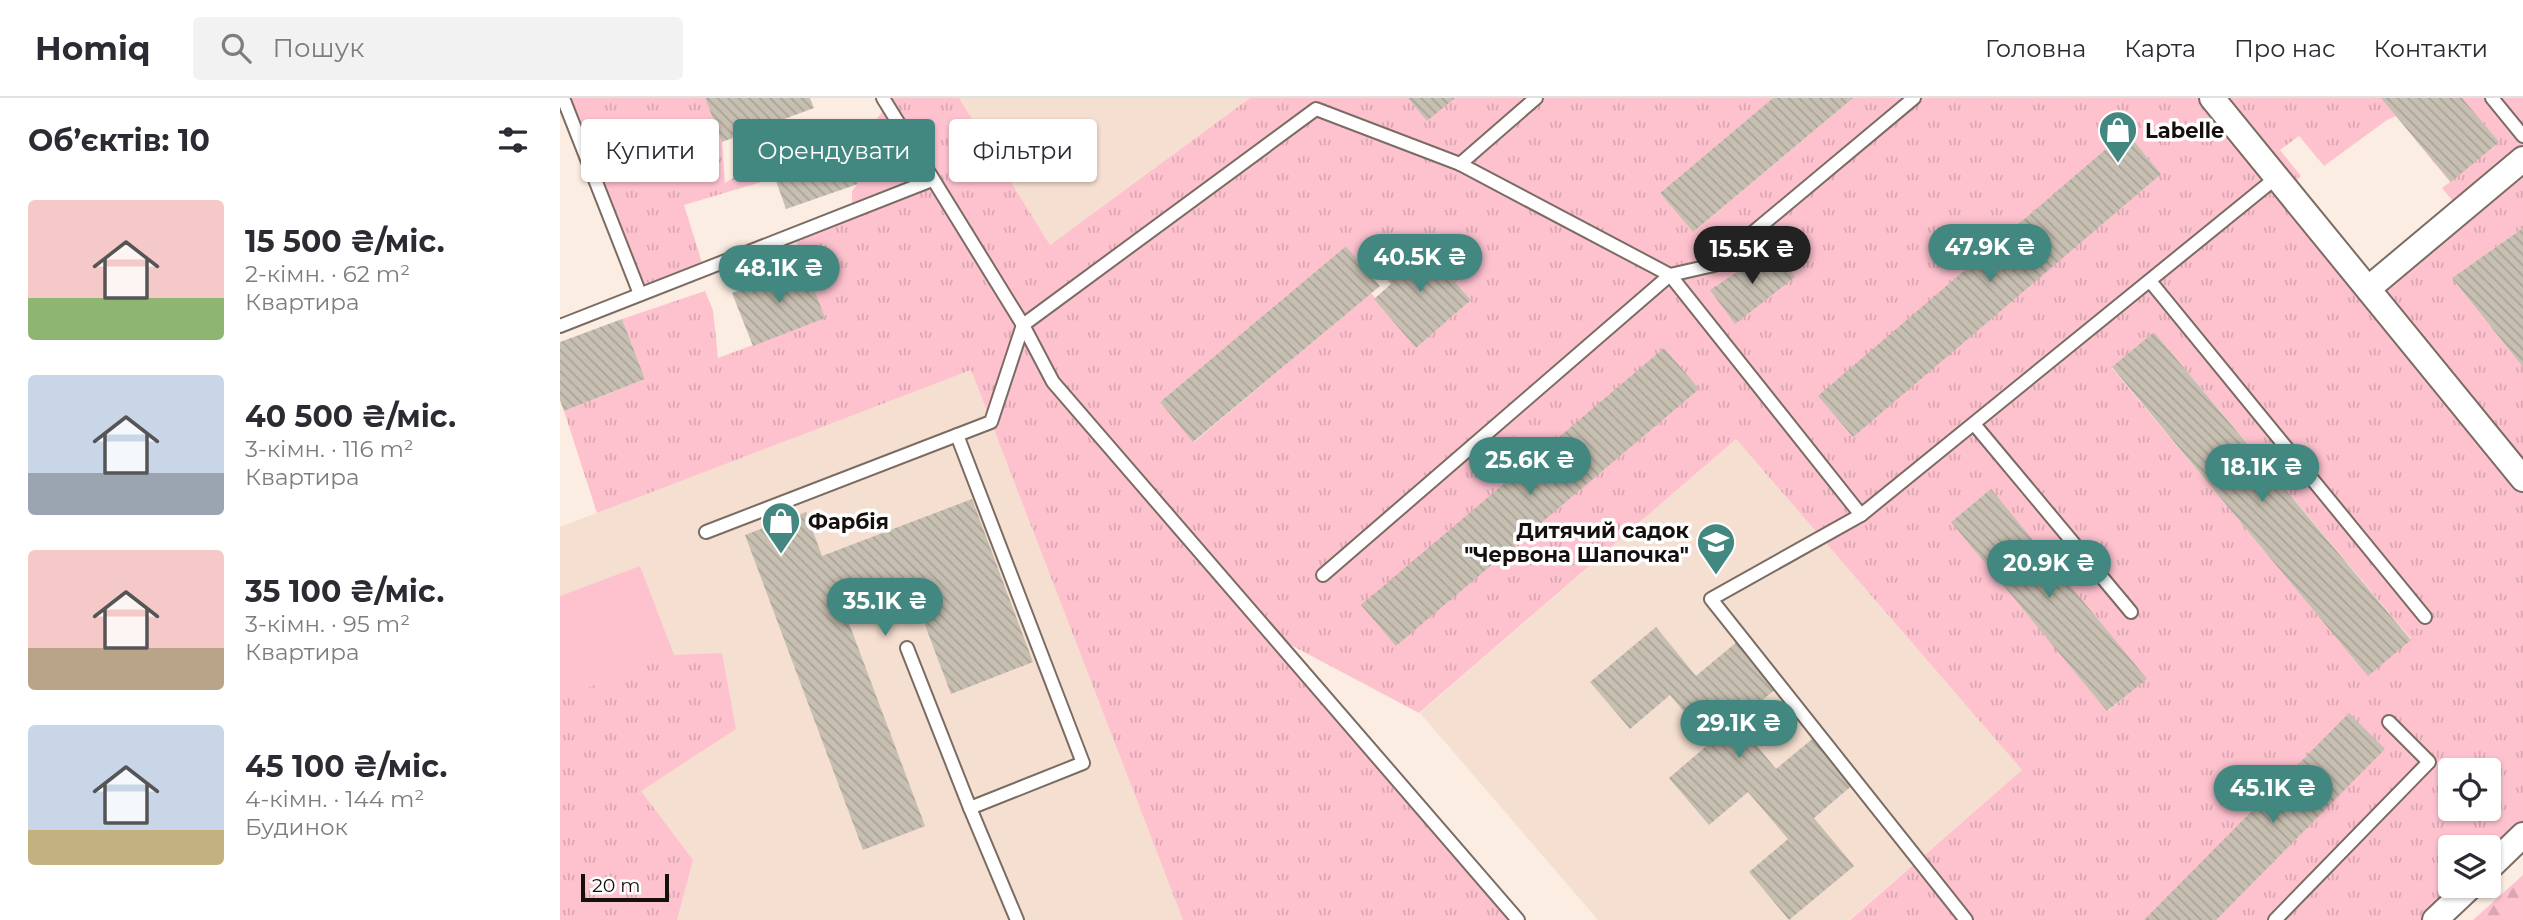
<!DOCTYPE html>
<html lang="uk">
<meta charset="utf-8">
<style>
:root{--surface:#fff;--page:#f2f2f3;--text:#2b2b33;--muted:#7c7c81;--line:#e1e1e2;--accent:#428880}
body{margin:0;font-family:Montserrat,sans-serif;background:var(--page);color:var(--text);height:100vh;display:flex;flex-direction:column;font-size:26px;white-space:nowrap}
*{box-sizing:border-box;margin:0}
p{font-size:23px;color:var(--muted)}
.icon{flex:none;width:38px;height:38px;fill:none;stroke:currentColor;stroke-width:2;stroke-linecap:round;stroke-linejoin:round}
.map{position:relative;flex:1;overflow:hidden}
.drawer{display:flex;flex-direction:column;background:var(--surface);width:560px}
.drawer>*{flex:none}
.banner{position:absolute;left:21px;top:21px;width:665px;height:63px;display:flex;gap:14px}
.fabs{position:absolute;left:1878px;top:660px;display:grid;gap:14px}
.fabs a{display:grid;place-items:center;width:63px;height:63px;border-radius:7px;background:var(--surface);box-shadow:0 2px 5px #0004;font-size:35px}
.scale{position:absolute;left:21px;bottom:18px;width:88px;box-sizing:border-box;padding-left:7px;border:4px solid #15100d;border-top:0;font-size:19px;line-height:24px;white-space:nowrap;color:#15100d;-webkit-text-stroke:5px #fff;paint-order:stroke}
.price{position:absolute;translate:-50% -60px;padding:0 16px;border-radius:24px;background:var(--accent);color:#fff;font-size:23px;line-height:46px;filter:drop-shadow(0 2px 4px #0008)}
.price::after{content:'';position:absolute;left:50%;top:42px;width:21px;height:16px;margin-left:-10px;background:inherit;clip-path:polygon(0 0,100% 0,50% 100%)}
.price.selected{background:#222;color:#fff}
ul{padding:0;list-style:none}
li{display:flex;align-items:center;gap:21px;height:175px;padding:0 28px}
li span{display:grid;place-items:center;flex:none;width:196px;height:140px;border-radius:7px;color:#555}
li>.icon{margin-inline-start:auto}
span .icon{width:84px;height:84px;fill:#fffc;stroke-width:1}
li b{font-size:30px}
h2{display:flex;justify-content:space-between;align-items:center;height:84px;padding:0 28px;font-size:30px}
.pill{padding:0 24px;border-radius:7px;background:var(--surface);box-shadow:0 2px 5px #0004;font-size:24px;line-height:63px}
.pill.selected{background:var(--accent);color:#fff}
header{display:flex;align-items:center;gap:42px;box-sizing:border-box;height:98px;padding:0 35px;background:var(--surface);border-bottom:2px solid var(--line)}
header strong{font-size:33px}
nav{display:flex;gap:38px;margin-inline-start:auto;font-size:24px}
.search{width:490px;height:63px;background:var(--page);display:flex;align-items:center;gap:18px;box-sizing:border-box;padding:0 24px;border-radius:7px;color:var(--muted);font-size:26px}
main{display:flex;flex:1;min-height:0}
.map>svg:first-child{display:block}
.built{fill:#f5dfd0}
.grass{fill:url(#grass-tufts);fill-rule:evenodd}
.forest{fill:url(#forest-firs)}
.garden{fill:#fec2cf}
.building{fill:url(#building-back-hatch)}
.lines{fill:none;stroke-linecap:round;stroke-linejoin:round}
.service-casing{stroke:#7a6c63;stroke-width:16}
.minor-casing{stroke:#7a6c63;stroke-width:28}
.service{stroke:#fff;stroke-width:12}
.minor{stroke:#fff;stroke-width:24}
.labels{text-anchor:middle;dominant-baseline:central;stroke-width:7;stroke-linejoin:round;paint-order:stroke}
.poi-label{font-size:21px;font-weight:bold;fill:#15100d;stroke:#fff;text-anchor:start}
</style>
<header>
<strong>Homiq</strong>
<div class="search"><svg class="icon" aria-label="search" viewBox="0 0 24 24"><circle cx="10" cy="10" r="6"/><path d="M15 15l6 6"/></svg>Пошук</div>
<nav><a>Головна</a><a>Карта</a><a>Про нас</a><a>Контакти</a></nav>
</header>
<main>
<section class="drawer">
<h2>Об’єктів: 10<svg class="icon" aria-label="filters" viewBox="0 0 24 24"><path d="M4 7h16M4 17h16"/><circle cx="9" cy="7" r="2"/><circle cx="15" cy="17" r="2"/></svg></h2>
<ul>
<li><span style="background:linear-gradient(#f6c9c9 70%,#8fb573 0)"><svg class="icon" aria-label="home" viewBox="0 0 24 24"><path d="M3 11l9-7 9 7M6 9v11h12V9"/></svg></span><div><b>15 500 ₴/міс.</b><p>2-кімн. · 62 m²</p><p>Квартира</p></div></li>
<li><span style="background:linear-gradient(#c9d6e8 70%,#9aa5b1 0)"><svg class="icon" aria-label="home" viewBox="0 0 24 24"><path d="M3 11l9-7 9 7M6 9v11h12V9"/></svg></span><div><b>40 500 ₴/міс.</b><p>3-кімн. · 116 m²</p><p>Квартира</p></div></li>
<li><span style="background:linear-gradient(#f6c9c9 70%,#b9a48a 0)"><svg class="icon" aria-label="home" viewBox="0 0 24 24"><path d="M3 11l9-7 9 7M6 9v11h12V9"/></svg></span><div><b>35 100 ₴/міс.</b><p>3-кімн. · 95 m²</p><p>Квартира</p></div></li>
<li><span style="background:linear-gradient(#c9d6e8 75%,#c2b280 0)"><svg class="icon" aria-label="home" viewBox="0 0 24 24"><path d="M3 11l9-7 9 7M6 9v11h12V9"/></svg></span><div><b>45 100 ₴/міс.</b><p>4-кімн. · 144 m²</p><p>Будинок</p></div></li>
</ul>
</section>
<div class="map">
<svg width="1963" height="822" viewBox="0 0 1963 822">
<defs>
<pattern id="grass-tufts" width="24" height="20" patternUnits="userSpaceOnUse" patternTransform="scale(1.75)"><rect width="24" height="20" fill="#fec2cf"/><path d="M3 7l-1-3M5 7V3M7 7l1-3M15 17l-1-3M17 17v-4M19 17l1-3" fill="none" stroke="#d9a6b1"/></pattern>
<pattern id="forest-firs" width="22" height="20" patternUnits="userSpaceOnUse" patternTransform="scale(1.75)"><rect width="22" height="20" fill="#fec2cf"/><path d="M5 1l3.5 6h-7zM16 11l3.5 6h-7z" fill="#d9a6b1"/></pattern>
<pattern id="building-back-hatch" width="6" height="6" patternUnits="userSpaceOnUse" patternTransform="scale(1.75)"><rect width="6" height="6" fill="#c7bfb1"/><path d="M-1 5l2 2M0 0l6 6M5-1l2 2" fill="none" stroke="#aaa397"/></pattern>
</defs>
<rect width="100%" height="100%" fill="#fcede2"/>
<g class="built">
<polygon points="399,0 690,0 490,147"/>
<polygon points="411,272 623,822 11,822 0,807 0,429"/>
<polygon points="1176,341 1462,672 1289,822 1038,822 860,615"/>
</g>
<g class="grass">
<polygon points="3,0 145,0 162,44 165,85 204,61 215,80 124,107 144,171 80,196"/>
<path d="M324,0H399L490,147L690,0H1213L1100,95L1133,134L1293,0H1963V130L1892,180L1963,269V737L1929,772L1928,749H1890V788H1913L1878,822H1290L1462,672L1176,341L859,615L714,538L958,822H623L411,272L37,415L4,313L85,281L62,221L145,193L153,212L158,260L264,220L234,136L292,113V93L298,86L288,55L328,7ZM1836,18L1890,84L1882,90L1900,112L1809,190L1728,92L1741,78L1720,52L1739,38L1764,68L1827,22ZM858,141L911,202L856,250L811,195L634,344L600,304L786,148L811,177L820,173ZM1594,234L1851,541L1808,577L1552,270ZM1431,392L1586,581L1548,613L1391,424ZM1890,672H1928V710H1890Z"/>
<polygon points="162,555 176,631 81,693 133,762 117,822 0,822 0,600 114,557"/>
</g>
<polygon class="forest" points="1963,777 1963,822 1913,822"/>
<polygon class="garden" points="80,468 114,557 0,600 0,498"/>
<g class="building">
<polygon points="145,0 250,0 254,10 162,44"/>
<polygon points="848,0 895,0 867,23"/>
<polygon points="1213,0 1293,0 1133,134 1100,95"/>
<polygon points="1821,0 1902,0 1939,44 1891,84"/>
<polygon points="1566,34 1601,76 1293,339 1258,298"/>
<polygon points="288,55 298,86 226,111 215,80"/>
<polygon points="1963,130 1963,269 1892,180"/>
<polygon points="857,141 911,202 856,250 814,201 831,186 820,173"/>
<polygon points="786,148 820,188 633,344 600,304"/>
<polygon points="1212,151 1235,179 1175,226 1150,192"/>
<polygon points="245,167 265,220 193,248 172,195"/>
<polygon points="62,221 85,281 4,313 0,302 0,244"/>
<polygon points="1594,234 1851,542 1808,578 1552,269"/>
<polygon points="1104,250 1139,291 836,548 801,507"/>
<polygon points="1431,391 1587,581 1547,613 1391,424"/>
<polygon points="412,401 473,564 391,596 353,495 287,520 365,728 303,752 185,437 246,414 262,458"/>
<polygon points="1096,529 1136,578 1178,543 1217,590 1177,623 1216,671 1257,637 1296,684 1254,720 1294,768 1229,822 1189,774 1228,741 1188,694 1149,727 1109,680 1150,645 1110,597 1070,631 1030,584"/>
<polygon points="1789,615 1825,651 1656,822 1584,822"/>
</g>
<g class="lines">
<g class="service-casing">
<g id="service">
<polyline points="3,0 80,196"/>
<polyline points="323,0 463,227 756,11 900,66 1110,177 1301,417 1717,79"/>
<polyline points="1932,0 1963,38"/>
<polyline points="900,66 976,0"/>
<polyline points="1590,183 1865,519"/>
<polyline points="463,227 493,284 958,822"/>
<polyline points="0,228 372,82"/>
<polyline points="1414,326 1571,514"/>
<polyline points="1301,417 1151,501 1406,822"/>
<polyline points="146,434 431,324 463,227"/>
<polyline points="763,477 1110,177 1154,167 1354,0"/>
<polyline points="347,550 410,710 523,665 397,337"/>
<polyline points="410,710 457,822"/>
<polyline points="1715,822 1869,664 1829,624"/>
</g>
</g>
<g class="minor-casing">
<g id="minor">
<polyline points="1652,0 1963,381"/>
<polyline points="1809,190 1963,61"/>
<polyline points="1928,771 1963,737"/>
<polyline points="1875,822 1911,788"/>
</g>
</g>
<use href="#service" class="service"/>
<use href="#minor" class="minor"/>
</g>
<defs>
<g id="shop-pin" transform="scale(2.0125)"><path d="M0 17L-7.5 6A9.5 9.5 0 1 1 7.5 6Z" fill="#428880" stroke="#fff"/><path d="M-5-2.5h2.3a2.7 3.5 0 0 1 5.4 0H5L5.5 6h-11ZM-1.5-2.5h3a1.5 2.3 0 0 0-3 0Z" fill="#fff"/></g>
<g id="school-pin" transform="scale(2.0125)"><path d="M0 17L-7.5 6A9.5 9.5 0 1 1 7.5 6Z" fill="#428880" stroke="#fff"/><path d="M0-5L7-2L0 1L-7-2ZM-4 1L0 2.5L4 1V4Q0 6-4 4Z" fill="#fff"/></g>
</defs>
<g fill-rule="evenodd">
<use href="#shop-pin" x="1558" y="32"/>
<use href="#shop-pin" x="221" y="423"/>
<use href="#school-pin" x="1156" y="444"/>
</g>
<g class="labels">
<g class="poi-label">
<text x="1585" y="32">Labelle</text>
<text x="248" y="423">Фарбія</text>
<text x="1129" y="432" text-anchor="end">Дитячий садок<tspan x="1129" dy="24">"Червона Шапочка"</tspan></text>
</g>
</g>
</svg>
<div class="fabs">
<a><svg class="icon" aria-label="locate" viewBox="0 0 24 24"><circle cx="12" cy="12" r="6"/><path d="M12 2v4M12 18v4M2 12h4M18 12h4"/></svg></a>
<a><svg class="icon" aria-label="layers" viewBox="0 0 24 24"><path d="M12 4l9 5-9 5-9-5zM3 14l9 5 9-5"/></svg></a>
</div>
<div class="scale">20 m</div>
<b class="price" style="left:1430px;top:186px">47.9K ₴</b>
<b class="price selected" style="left:1192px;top:188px">15.5K ₴</b>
<b class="price" style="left:860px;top:196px">40.5K ₴</b>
<b class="price" style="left:219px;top:207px">48.1K ₴</b>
<b class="price" style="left:970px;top:399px">25.6K ₴</b>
<b class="price" style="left:1702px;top:406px">18.1K ₴</b>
<b class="price" style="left:1489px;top:502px">20.9K ₴</b>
<b class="price" style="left:325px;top:540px">35.1K ₴</b>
<b class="price" style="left:1179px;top:662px">29.1K ₴</b>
<b class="price" style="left:1713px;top:727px">45.1K ₴</b>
<div class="banner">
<a class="pill">Купити</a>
<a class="pill selected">Орендувати</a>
<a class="pill">Фільтри</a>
</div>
</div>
</main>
